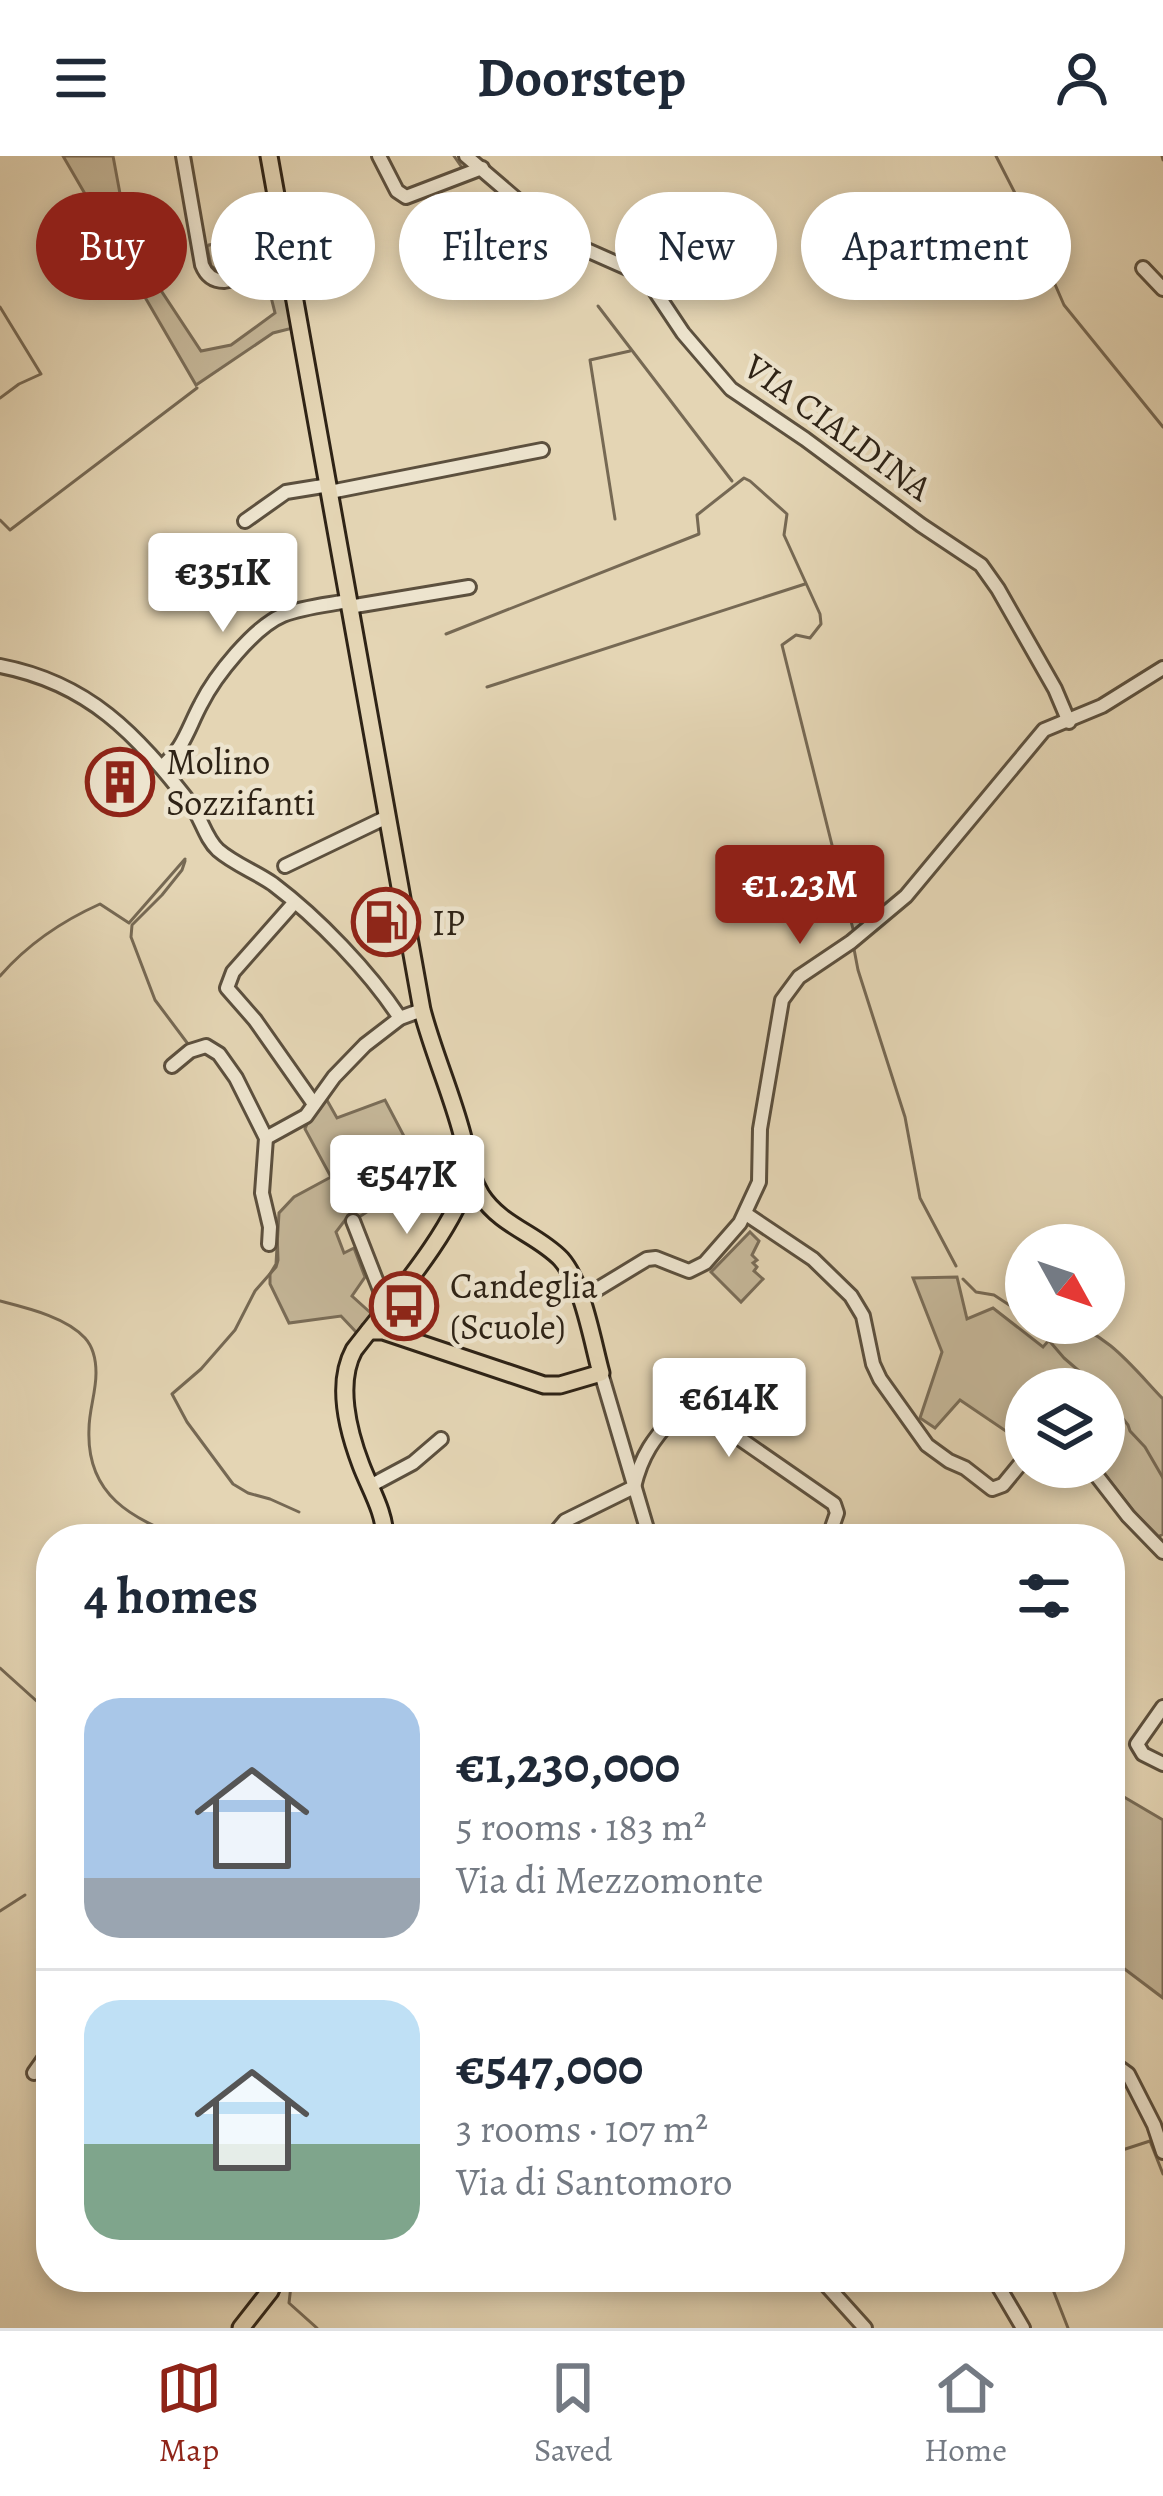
<!DOCTYPE html>
<meta charset="utf-8">
<style>
:root{--surface:#fff;--page:#f2f2f3;--text:#1f2937;--muted:#747a83;--line:#e0e1e3;--accent:#8f2418}
body{margin:0;font-family:Alegreya,serif;background:var(--page);color:var(--text);height:100vh;display:flex;flex-direction:column;font-size:45px;white-space:nowrap}
*{box-sizing:border-box;margin:0}
p{font-size:39px;color:var(--muted)}
.icon{flex:none;width:66px;height:66px;fill:none;stroke:currentColor;stroke-width:2;stroke-linecap:round;stroke-linejoin:round}
.map{position:relative;flex:1;overflow:hidden}
.sheet{position:absolute;left:36px;top:1368px;width:1089px;height:768px;display:flex;flex-direction:column;background:var(--surface);border-radius:48px;box-shadow:0 6px 18px #0003}
.sheet>*{flex:none}
.guide{position:absolute;left:36px;top:36px;width:1092px;height:108px;display:flex;gap:24px}
.needle{width:78px;rotate:130deg}
.buttons{position:absolute;left:1005px;top:1068px;display:grid;gap:24px}
.buttons a{display:grid;place-items:center;width:120px;height:120px;border-radius:50%;background:var(--surface);box-shadow:0 6px 18px #0003;font-size:60px}
.price{position:absolute;translate:-50% -102px;padding:0 27px;border-radius:12px;background:#fff;color:#222;font-size:39px;line-height:78px;filter:drop-shadow(0 3px 6px #0008)}
.price::after{content:'';position:absolute;left:50%;top:72px;width:36px;height:27px;margin-left:-18px;background:inherit;clip-path:polygon(0 0,100% 0,50% 100%)}
.price.current{background:var(--accent);color:#fff}
ul{padding:0;list-style:none}
li{display:flex;align-items:center;gap:36px;height:300px;padding:0 48px}
li+li{border-top:3px solid var(--line)}
li span{display:grid;place-items:center;flex:none;width:336px;height:240px;border-radius:36px;color:#555}
li>.icon{margin-inline-start:auto}
span .icon{width:144px;height:144px;fill:#fffc;stroke-width:1}
li b{font-size:51px}
h2{display:flex;justify-content:space-between;align-items:center;height:144px;padding:0 48px;font-size:51px}
.pill{padding:0 42px;border-radius:54px;background:var(--surface);box-shadow:0 6px 18px #0003;font-size:42px;line-height:108px}
.pill.current{background:var(--accent);color:#fff}
header{display:flex;justify-content:space-between;align-items:center;height:156px;padding:0 48px;background:var(--surface);font-size:54px;font-weight:600}
.menu{display:flex;justify-content:space-around;align-items:center;height:168px;border-top:3px solid var(--line);background:var(--surface);font-size:33px;color:var(--muted)}
.menu a{display:grid;justify-items:center;gap:6px}
.menu .current{color:var(--accent)}
.map>svg:first-child{display:block}
.green{fill:#c5b799;stroke:#7a6d58;stroke-width:3}
.lines{fill:none;stroke-linecap:round;stroke-linejoin:round}
.stream{stroke:#766954;stroke-width:3}
.minor-casing{stroke:#5c503e;stroke-width:18}
.major-casing{stroke:#2e2316;stroke-width:21}
.minor{stroke:#ede4ce;stroke-width:12}
.major{stroke:#e4d5b4;stroke-width:15}
.labels{text-anchor:middle;dominant-baseline:central;stroke-width:9;stroke-linejoin:round;paint-order:stroke}
.street-label{font-size:36px;fill:#2e2316;stroke:#ede4ce}
.poi-label{font-size:36px;fill:#2e2316;stroke:#ede4ce;text-anchor:start}
</style>
<header><svg class="icon" aria-label="menu" viewBox="0 0 24 24"><path d="M4 6h16M4 12h16M4 18h16"/></svg>Doorstep<svg class="icon" aria-label="person" viewBox="0 0 24 24"><circle cx="12" cy="8" r="4"/><path d="M4 21q1-7 8-7t8 7"/></svg></header>
<div class="map">
<svg width="1163" height="2172" viewBox="0 0 1163 2172">
<rect width="100%" height="100%" fill="#e4d5b4"/>
<filter id="stains"><feTurbulence type="fractalNoise" baseFrequency=".00167" numOctaves="4"/><feColorMatrix values="0 0 0 0 .2 0 0 0 0 .09 0 0 0 0 .02 0 0 0 .5 -.17"/></filter>
<radialGradient id="worn" r=".72"><stop offset=".6" stop-color="#630" stop-opacity="0"/><stop offset="1" stop-color="#630" stop-opacity=".3"/></radialGradient>
<g class="green">
<polygon points="63,0 113,0 129,86 201,195 231,189 275,157 268,129 276,128 283,133 293,172 273,177 196,229"/>
<polygon points="278,83 280,98 275,107 222,117 211,110 207,91 209,89 237,84 239,89"/>
<polygon points="324,939 337,962 385,944 407,986 411,984 416,993 399,1035 353,1065 345,1064 336,1076 344,1097 354,1092 365,1121 352,1140 373,1159 357,1177 341,1160 289,1167 270,1128 270,1118 276,1108 279,1057 294,1041 331,1021 305,973 312,955"/>
<polygon points="750,1076 759,1085 752,1099 757,1104 753,1107 757,1111 754,1115 763,1123 741,1146 711,1116"/>
<path d="M957,1121L967,1163L993,1152L1043,1191L1064,1167C1106,1174 1135,1214 1163,1243V1378L1158,1381L1135,1357L1099,1311H1104V1233H1026V1284L1022,1286L960,1244L935,1272L920,1262L942,1196L913,1122Z"/>
<polygon points="1124,1641 1163,1664 1163,1842 1110,1802 1110,1656"/>
</g>
<g class="lines">
<g class="stream">
<polyline points="454,0 463,13"/>
<polyline points="996,0 1017,41 1064,149 1163,271"/>
<polyline points="1162,0 1163,4"/>
<polyline points="500,40 528,61"/>
<polyline points="598,150 732,325"/>
<polyline points="0,151 41,218 19,228 0,242"/>
<polyline points="615,363 590,204 630,195"/>
<polyline points="0,364 10,374 197,232"/>
<polyline points="446,478 699,378 697,359 744,322 750,325 787,358 784,379 820,458 821,468 810,482 796,479 782,489 854,777"/>
<polyline points="487,531 805,428"/>
<polyline points="185,705 182,714 162,739 132,769 131,781 155,844 188,888"/>
<polyline points="854,793 858,814 905,961 920,1042 956,1110"/>
<path d="M0,820C27,789 62,765 100,748L129,767L185,703"/>
<polyline points="271,1047 277,1074 278,1104 276,1111 255,1135 235,1174 201,1213 172,1238 187,1266 233,1328 248,1337 270,1343 299,1356"/>
<polyline points="963,1123 976,1136 994,1139 1026,1160"/>
<path d="M0,1145C27,1152 66,1161 85,1182C94,1192 96,1205 96,1217C96,1237 89,1254 89,1273C86,1340 132,1362 185,1383"/>
<polyline points="1034,1167 1064,1202 1100,1233"/>
<polyline points="1104,1239 1128,1269 1130,1275 1145,1291 1163,1322"/>
<polyline points="0,1512 51,1558"/>
<polyline points="0,1755 25,1739"/>
<polyline points="1110,1998 1150,1985 1163,2018"/>
<polyline points="292,2121 289,2147 317,2172"/>
<polyline points="1048,2121 1068,2172"/>
</g>
<g class="minor-casing">
<g id="minor">
<path d="M183,0L202,109C206,119 213,125 224,125L290,112"/>
<polyline points="379,0 397,35 406,41 482,12"/>
<polyline points="466,0 564,84 641,118 649,126 683,177 731,233 805,283 921,369 981,409 998,433 1055,533 1069,566"/>
<polyline points="1143,112 1163,133"/>
<polyline points="330,336 542,294"/>
<polyline points="245,365 286,336 329,329"/>
<polyline points="349,451 469,431"/>
<path d="M0,510C89,527 136,578 190,647C201,661 205,682 218,694C234,708 256,716 273,728C318,762 369,815 400,862"/>
<path d="M161,611C184,593 188,572 201,548C215,520 254,471 283,459C303,451 327,449 348,445"/>
<polyline points="285,710 387,661"/>
<polyline points="294,747 233,816 227,832 255,864 314,948"/>
<polyline points="172,910 190,895 206,890 219,898 236,922 266,982 262,1037 270,1071 269,1088"/>
<polyline points="266,982 306,960 334,921 365,889 400,862 422,854"/>
<polyline points="746,1058 813,1103 851,1140 863,1160 873,1208 880,1223 927,1289 949,1305 965,1312 992,1333 1003,1329 1026,1301"/>
<polyline points="353,1065 387,1152"/>
<polyline points="581,1143 647,1103 656,1102 689,1115 705,1107 740,1067 759,1026 760,973 782,844 799,821 851,786 906,740 1044,574 1102,550 1163,512"/>
<polyline points="601,1217 650,1383"/>
<polyline points="1090,1311 1128,1360 1163,1396"/>
<polyline points="370,1330 413,1307 441,1283"/>
<path d="M550,1383L565,1365L634,1331C643,1292 659,1278 683,1249L690,1248L834,1348L837,1357L828,1383"/>
<polyline points="1163,1551 1137,1588 1143,1598 1163,1608"/>
<polyline points="1110,1905 1128,1918 1154,1969 1163,1996"/>
<polyline points="34,1917 51,1893"/>
<polyline points="819,2121 865,2172"/>
<polyline points="993,2121 1023,2172"/>
</g>
</g>
<g class="major-casing">
<g id="major">
<path d="M269,0L422,854C433,896 451,936 462,978C468,1001 469,1019 481,1039C501,1070 537,1078 561,1103C583,1128 592,1184 601,1217L560,1229H544L383,1175H369"/>
<path d="M385,1383C385,1356 370,1333 361,1309C348,1275 336,1227 354,1194C390,1147 455,1074 469,1018"/>
<polyline points="241,2172 270,2135 276,2121"/>
</g>
</g>
<use href="#minor" class="minor"/>
<use href="#major" class="major"/>
</g>
<defs>
<g id="building-ring" transform="scale(3.45)"><circle r="9.5" fill="#ede4ce" stroke="#8f2418" stroke-width="1.5"/><path d="M-4-6H4V6H1V3H-1V6H-4ZM-2.5-4.3h1.7v1.8h-1.7ZM.8-4.3h1.7v1.8H.8ZM-2.5-1h1.7V.8h-1.7ZM.8-1h1.7V.8H.8Z" fill="#8f2418"/></g>
<g id="fuel-ring" transform="scale(3.45)"><circle r="9.5" fill="#ede4ce" stroke="#8f2418" stroke-width="1.5"/><path d="M-5.5-6h7V0h2V4h1.3V-2.5L3-4.5l.8-.8L6-3V5H2.5V1h-1V6h-7ZM-4.2-4.7v3.2H.2V-4.7Z" fill="#8f2418"/></g>
<g id="bus-ring" transform="scale(3.45)"><circle r="9.5" fill="#ede4ce" stroke="#8f2418" stroke-width="1.5"/><path d="M-5-6H5V4H4V6H2V4H-2V6H-4V4H-5ZM-3.5-4V0h7V-4ZM-3.5 1.2v1.5H-2V1.2ZM2 1.2v1.5H3.5V1.2Z" fill="#8f2418"/></g>
</defs>
<g fill-rule="evenodd">
<use href="#building-ring" x="120" y="626"/>
<use href="#fuel-ring" x="386" y="766"/>
<use href="#bus-ring" x="404" y="1150"/>
</g>
<g class="labels">
<g class="street-label">
<text transform="translate(838 271) rotate(36)">VIA CIALDINA</text>
</g>
<g class="poi-label">
<text x="166" y="605">Molino<tspan x="166" dy="41">Sozzifanti</tspan></text>
<text x="432" y="766">IP</text>
<text x="450" y="1129">Candeglia<tspan x="450" dy="41">(Scuole)</tspan></text>
</g>
</g>
<rect width="100%" height="100%" filter="url(#stains)"/>
<rect width="100%" height="100%" fill="url(#worn)"/>
</svg>
<div class="buttons">
<a><svg class="needle" viewBox="-14 -14 28 28"><path d="M0-13l5 13h-10z" fill="#e53935"/><path d="M0 13l5-13h-10z" fill="#747a83"/></svg></a>
<a><svg class="icon" aria-label="layers" viewBox="0 0 24 24"><path d="M12 4l9 5-9 5-9-5zM3 14l9 5 9-5"/></svg></a>
</div>
<b class="price" style="left:223px;top:479px">€351K</b>
<b class="price current" style="left:800px;top:791px">€1.23M</b>
<b class="price" style="left:407px;top:1081px">€547K</b>
<b class="price" style="left:729px;top:1304px">€614K</b>
<div class="guide">
<a class="pill current">Buy</a>
<a class="pill">Rent</a>
<a class="pill">Filters</a>
<a class="pill">New</a>
<a class="pill">Apartment</a>
</div>
<section class="sheet">
<h2>4 homes<svg class="icon" aria-label="filters" viewBox="0 0 24 24"><path d="M4 7h16M4 17h16"/><circle cx="9" cy="7" r="2"/><circle cx="15" cy="17" r="2"/></svg></h2>
<ul>
<li><span style="background:linear-gradient(#a9c7e8 75%,#9aa5b1 0)"><svg class="icon" aria-label="home" viewBox="0 0 24 24"><path d="M3 11l9-7 9 7M6 9v11h12V9"/></svg></span><div><b>€1,230,000</b><p>5 rooms · 183 m²</p><p>Via di Mezzomonte</p></div></li>
<li><span style="background:linear-gradient(#bfe0f5 60%,#7fa58c 0)"><svg class="icon" aria-label="home" viewBox="0 0 24 24"><path d="M3 11l9-7 9 7M6 9v11h12V9"/></svg></span><div><b>€547,000</b><p>3 rooms · 107 m²</p><p>Via di Santomoro</p></div></li>
</ul>
</section>
</div>
<nav class="menu">
<a class="current"><svg class="icon" aria-label="map" viewBox="0 0 24 24"><path d="M3 6l6-2 6 2 6-2v14l-6 2-6-2-6 2zM9 4v14M15 6v14"/></svg>Map</a>
<a><svg class="icon" aria-label="saved" viewBox="0 0 24 24"><path d="M7 4h10v16l-5-4-5 4z"/></svg>Saved</a>
<a><svg class="icon" aria-label="home" viewBox="0 0 24 24"><path d="M3 11l9-7 9 7M6 9v11h12V9"/></svg>Home</a>
</nav>
